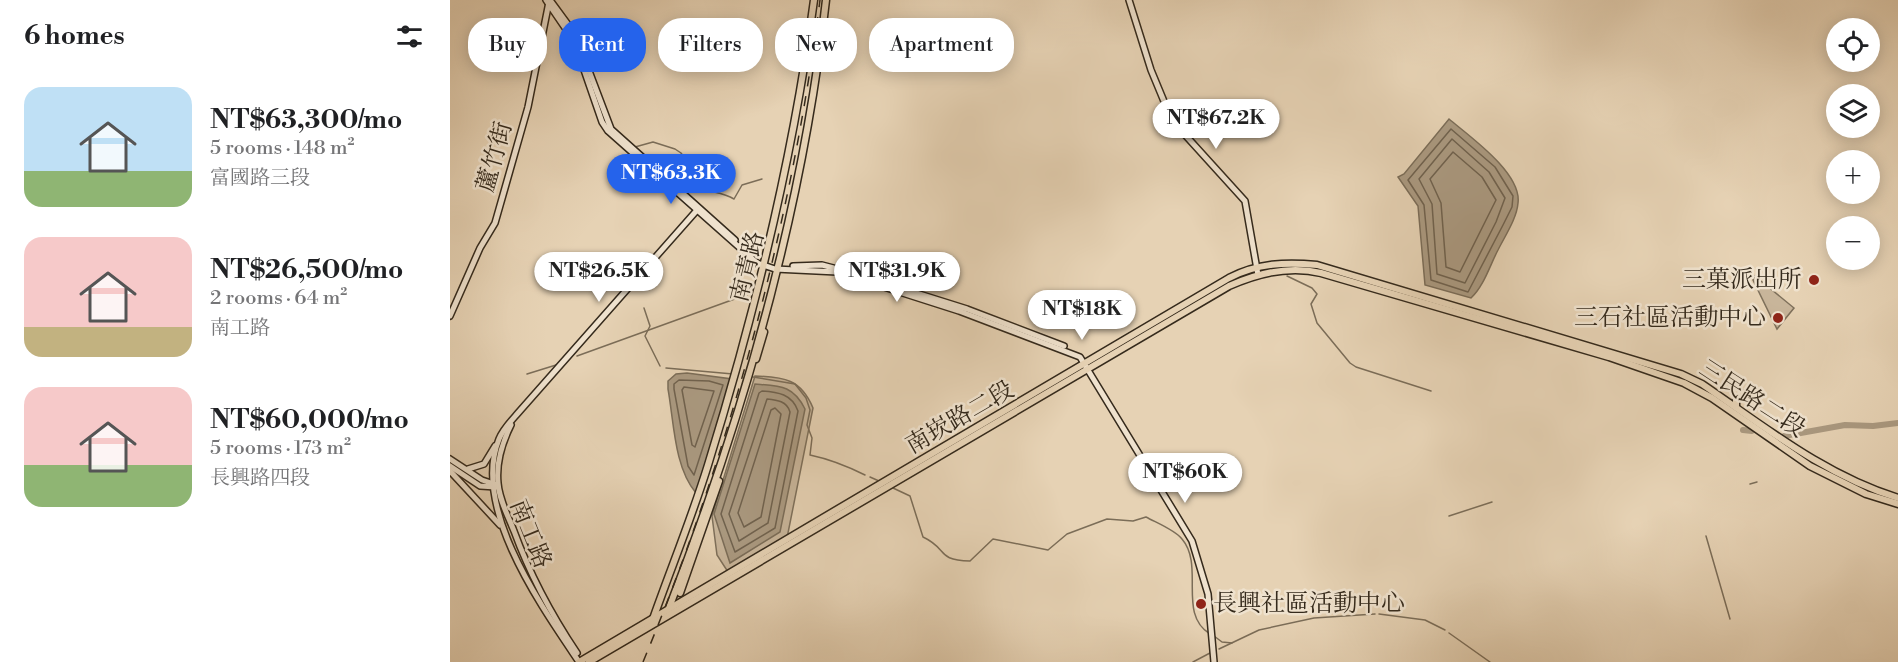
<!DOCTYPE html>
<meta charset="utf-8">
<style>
:root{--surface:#fff;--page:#f6f6f6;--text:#202124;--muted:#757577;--accent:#2563eb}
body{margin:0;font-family:"Libre Bodoni","Noto Serif TC",serif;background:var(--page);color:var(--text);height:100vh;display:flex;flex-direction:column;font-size:22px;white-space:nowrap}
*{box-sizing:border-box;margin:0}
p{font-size:20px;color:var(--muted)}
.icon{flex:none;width:33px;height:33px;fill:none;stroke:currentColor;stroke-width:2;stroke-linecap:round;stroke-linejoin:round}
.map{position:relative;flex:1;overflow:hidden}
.drawer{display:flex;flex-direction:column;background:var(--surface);width:450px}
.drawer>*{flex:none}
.top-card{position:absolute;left:18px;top:18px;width:570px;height:54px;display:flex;gap:12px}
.controls{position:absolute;left:1376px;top:18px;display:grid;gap:12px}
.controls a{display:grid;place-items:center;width:54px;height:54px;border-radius:50%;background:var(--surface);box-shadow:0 3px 15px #0003;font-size:30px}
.price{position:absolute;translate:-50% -51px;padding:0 14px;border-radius:21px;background:#fff;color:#222;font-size:20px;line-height:39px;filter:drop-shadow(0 2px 3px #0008)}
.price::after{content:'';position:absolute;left:50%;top:36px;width:18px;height:14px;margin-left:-9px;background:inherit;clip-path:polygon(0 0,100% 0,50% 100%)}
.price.on{background:var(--accent);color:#fff}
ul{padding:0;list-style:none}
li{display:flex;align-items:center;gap:18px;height:150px;padding:0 24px}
li span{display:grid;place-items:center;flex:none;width:168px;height:120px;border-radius:18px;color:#555}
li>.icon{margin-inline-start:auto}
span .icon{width:72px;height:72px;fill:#fffc;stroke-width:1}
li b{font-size:26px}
h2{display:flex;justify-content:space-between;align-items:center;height:72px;padding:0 24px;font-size:26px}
.pill{padding:0 21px;border-radius:24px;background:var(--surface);box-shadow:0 3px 15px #0003;font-size:21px;line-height:54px}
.pill.on{background:var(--accent);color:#fff}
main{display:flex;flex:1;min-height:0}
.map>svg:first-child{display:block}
.green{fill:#c8b59a;stroke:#7e705b;stroke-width:1.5}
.water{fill:#aa9980;stroke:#7b6d58;stroke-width:1.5}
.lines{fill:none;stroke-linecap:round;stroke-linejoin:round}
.shore{stroke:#70624e;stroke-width:1.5}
.stream{stroke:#7b6d58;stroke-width:1.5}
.river{stroke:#aa9980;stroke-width:6}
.secondary-casing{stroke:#352a1c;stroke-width:8}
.primary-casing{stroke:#352a1c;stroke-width:9}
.secondary{stroke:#efe2ce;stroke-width:5}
.primary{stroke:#e6d2b4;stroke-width:6}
.rail{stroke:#352a1c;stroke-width:1.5;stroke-dasharray:10 10;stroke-linecap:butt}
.poi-dot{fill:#8f2418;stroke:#efe2ce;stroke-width:2}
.labels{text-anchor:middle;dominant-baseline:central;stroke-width:5;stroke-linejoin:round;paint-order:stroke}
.street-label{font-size:24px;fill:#352a1c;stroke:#efe2ce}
.poi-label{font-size:24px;fill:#352a1c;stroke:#efe2ce;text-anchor:end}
</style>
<main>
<section class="drawer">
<h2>6 homes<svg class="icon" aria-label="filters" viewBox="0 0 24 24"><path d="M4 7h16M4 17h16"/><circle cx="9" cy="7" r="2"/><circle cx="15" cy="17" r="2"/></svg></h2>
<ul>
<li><span style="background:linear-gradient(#bfe0f5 70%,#8fb573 0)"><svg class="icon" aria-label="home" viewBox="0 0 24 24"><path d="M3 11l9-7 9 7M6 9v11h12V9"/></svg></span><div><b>NT$63,300/mo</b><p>5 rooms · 148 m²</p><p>富國路三段</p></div></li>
<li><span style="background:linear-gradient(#f6c9c9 75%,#c2b280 0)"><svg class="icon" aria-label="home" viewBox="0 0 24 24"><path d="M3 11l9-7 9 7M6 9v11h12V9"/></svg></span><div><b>NT$26,500/mo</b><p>2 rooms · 64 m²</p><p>南工路</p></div></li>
<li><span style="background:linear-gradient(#f6c9c9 65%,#8fb573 0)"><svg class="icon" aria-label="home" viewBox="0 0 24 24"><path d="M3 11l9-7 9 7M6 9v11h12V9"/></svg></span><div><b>NT$60,000/mo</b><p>5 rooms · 173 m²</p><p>長興路四段</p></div></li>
</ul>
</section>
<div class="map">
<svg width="1448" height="662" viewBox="0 0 1448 662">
<rect width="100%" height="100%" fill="#e6d2b4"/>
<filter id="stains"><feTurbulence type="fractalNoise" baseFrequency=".00333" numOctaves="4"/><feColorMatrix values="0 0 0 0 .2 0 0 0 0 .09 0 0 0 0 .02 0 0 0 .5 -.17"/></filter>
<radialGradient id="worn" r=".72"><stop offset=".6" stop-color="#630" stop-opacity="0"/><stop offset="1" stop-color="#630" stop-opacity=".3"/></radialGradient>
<g class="green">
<polygon points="1305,276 1344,308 1327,329 1303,280"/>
<path d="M305,376C334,377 351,379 363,408L337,538L278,572L267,555L262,516Z"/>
</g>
<g class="water">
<path d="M999,119C1019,136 1072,173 1068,203C1067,218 1055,236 1048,250C1040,265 1034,286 1021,298L975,285L968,206L948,177L954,174Z"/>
<path d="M237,373L282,379L246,493C224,467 224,422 218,389V381L226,374Z"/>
<path d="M305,384C330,386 343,385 355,409L330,532L280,563L264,514Z"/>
</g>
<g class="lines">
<g class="shore">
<polygon points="1001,129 1045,167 1063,196 1062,207 1053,225 1018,292 981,280 974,205 958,180"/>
<polygon points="1002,139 1039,172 1055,198 1046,222 1015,283 987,274 982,204 969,179"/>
<polygon points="1003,152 1032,177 1046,200 1010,272 996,267 991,203 980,179"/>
<polygon points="229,380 259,381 273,385 244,475 238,466 224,389 224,384"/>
<polygon points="234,387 264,391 245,447 242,445 232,390"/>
<path d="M312,391C328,392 342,394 348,411L325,528L285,552L271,514L309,393Z"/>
<path d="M317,399C327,400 337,401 340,412L318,523L289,541L279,514Z"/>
<polygon points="325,408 331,414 311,517 294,527 288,513 321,410"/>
</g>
<g class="stream">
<path d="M185,147L203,142L225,149L231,153L245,173L247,186C258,193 271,191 284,199L292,185L312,179"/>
<polyline points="837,276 862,288 867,294 861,304 867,323 900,363 906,367 981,391"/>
<polyline points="194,308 200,326 195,336 210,366"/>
<polyline points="127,356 304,292"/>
<polyline points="216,368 283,374"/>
<polyline points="77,374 106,365"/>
<path d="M303,377L345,384L356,398L360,410L357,425L362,438L360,455C379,459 397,466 415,475"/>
<polyline points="420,477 429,481"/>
<polyline points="1300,484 1307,482"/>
<path d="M443,488L460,496L473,537C499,549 485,560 520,561L543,539L598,550L617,534L657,519L683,521L696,517C707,523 725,530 732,539C755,566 727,614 760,634"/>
<polyline points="999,516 1042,502"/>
<polyline points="1256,536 1280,619"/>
<polyline points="929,614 975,620 995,630"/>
<polyline points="999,633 1040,662"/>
<polyline points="764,636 772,642 782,643"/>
<polyline points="769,649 809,630 864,618 925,614"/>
<polyline points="743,662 760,653"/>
</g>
<g class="river">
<polyline points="1293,430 1302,431"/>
<polyline points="1334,436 1395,425 1423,426 1448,423"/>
</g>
<g class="secondary-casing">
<g id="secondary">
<polyline points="96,0 124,41 152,122 158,131 307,263 325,269 387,272 509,311 630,357 742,541 758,594 764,662"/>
<polyline points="100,0 125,34 161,129 285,240"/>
<polyline points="679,0 701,70 718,111 727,126 795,201 808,275"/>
<polyline points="343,266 372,265 399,272 517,309 614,346"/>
<polyline points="0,316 30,248 45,223 78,107 99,2"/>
<path d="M61,425C52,443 46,463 48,483C49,499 58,516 64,531C80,575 101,614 127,653"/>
<polyline points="0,459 32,480 47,485"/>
<polyline points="0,466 30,486 46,487"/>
<polyline points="18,469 34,464 45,446"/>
<polyline points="0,471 50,525"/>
<path d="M129,662C92,607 21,508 49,439C53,429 61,421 68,413L248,209"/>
</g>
</g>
<g class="primary-casing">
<g id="primary">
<polyline points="306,359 314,332"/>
<polyline points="1286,407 1286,400 1294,394"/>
<polyline points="230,593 269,481"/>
<path d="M219,608C294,415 353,206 376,0"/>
<path d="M203,619C221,568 242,517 258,465C305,313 343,158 364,0"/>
<path d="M129,662L779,278C808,263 836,262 867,265L1231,374L1252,384C1315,427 1374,475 1448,498"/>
<path d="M139,662L779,286C808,273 839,265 871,273L1159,357L1234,383L1262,398L1360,466L1416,494L1448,504"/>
</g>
</g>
<use href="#secondary" class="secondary"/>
<use href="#primary" class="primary"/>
<path class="rail" d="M193,662C279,456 342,222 370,0"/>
</g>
<g class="poi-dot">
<circle cx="1364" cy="280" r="6"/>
<circle cx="1328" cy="318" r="6"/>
<circle cx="751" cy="604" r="6"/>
</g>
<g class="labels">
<g class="street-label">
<text transform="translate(45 157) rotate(-74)">蘆竹街</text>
<text transform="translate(298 267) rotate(-76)">南青路</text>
<text transform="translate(1302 399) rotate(33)">三民路二段</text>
<text transform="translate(510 418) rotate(-30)">南崁路二段</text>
<text transform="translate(80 534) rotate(68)">南工路</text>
</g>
<g class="poi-label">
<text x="1352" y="280">三菓派出所</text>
<text x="1316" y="318">三石社區活動中心</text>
<text x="763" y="604" text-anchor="start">長興社區活動中心</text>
</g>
</g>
<rect width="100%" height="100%" filter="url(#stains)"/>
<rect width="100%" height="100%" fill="url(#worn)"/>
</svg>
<div class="controls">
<a><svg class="icon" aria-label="locate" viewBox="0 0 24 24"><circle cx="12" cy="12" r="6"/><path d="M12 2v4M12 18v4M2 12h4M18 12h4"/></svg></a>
<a><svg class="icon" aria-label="layers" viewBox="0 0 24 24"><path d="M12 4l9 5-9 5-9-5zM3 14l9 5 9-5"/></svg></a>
<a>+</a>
<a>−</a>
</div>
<b class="price" style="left:766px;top:150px">NT$67.2K</b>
<b class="price on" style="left:221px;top:205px">NT$63.3K</b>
<b class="price" style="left:149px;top:303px">NT$26.5K</b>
<b class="price" style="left:447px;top:303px">NT$31.9K</b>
<b class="price" style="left:632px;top:341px">NT$18K</b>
<b class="price" style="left:735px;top:504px">NT$60K</b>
<div class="top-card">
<a class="pill">Buy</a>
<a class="pill on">Rent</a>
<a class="pill">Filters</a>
<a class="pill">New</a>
<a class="pill">Apartment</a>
</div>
</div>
</main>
